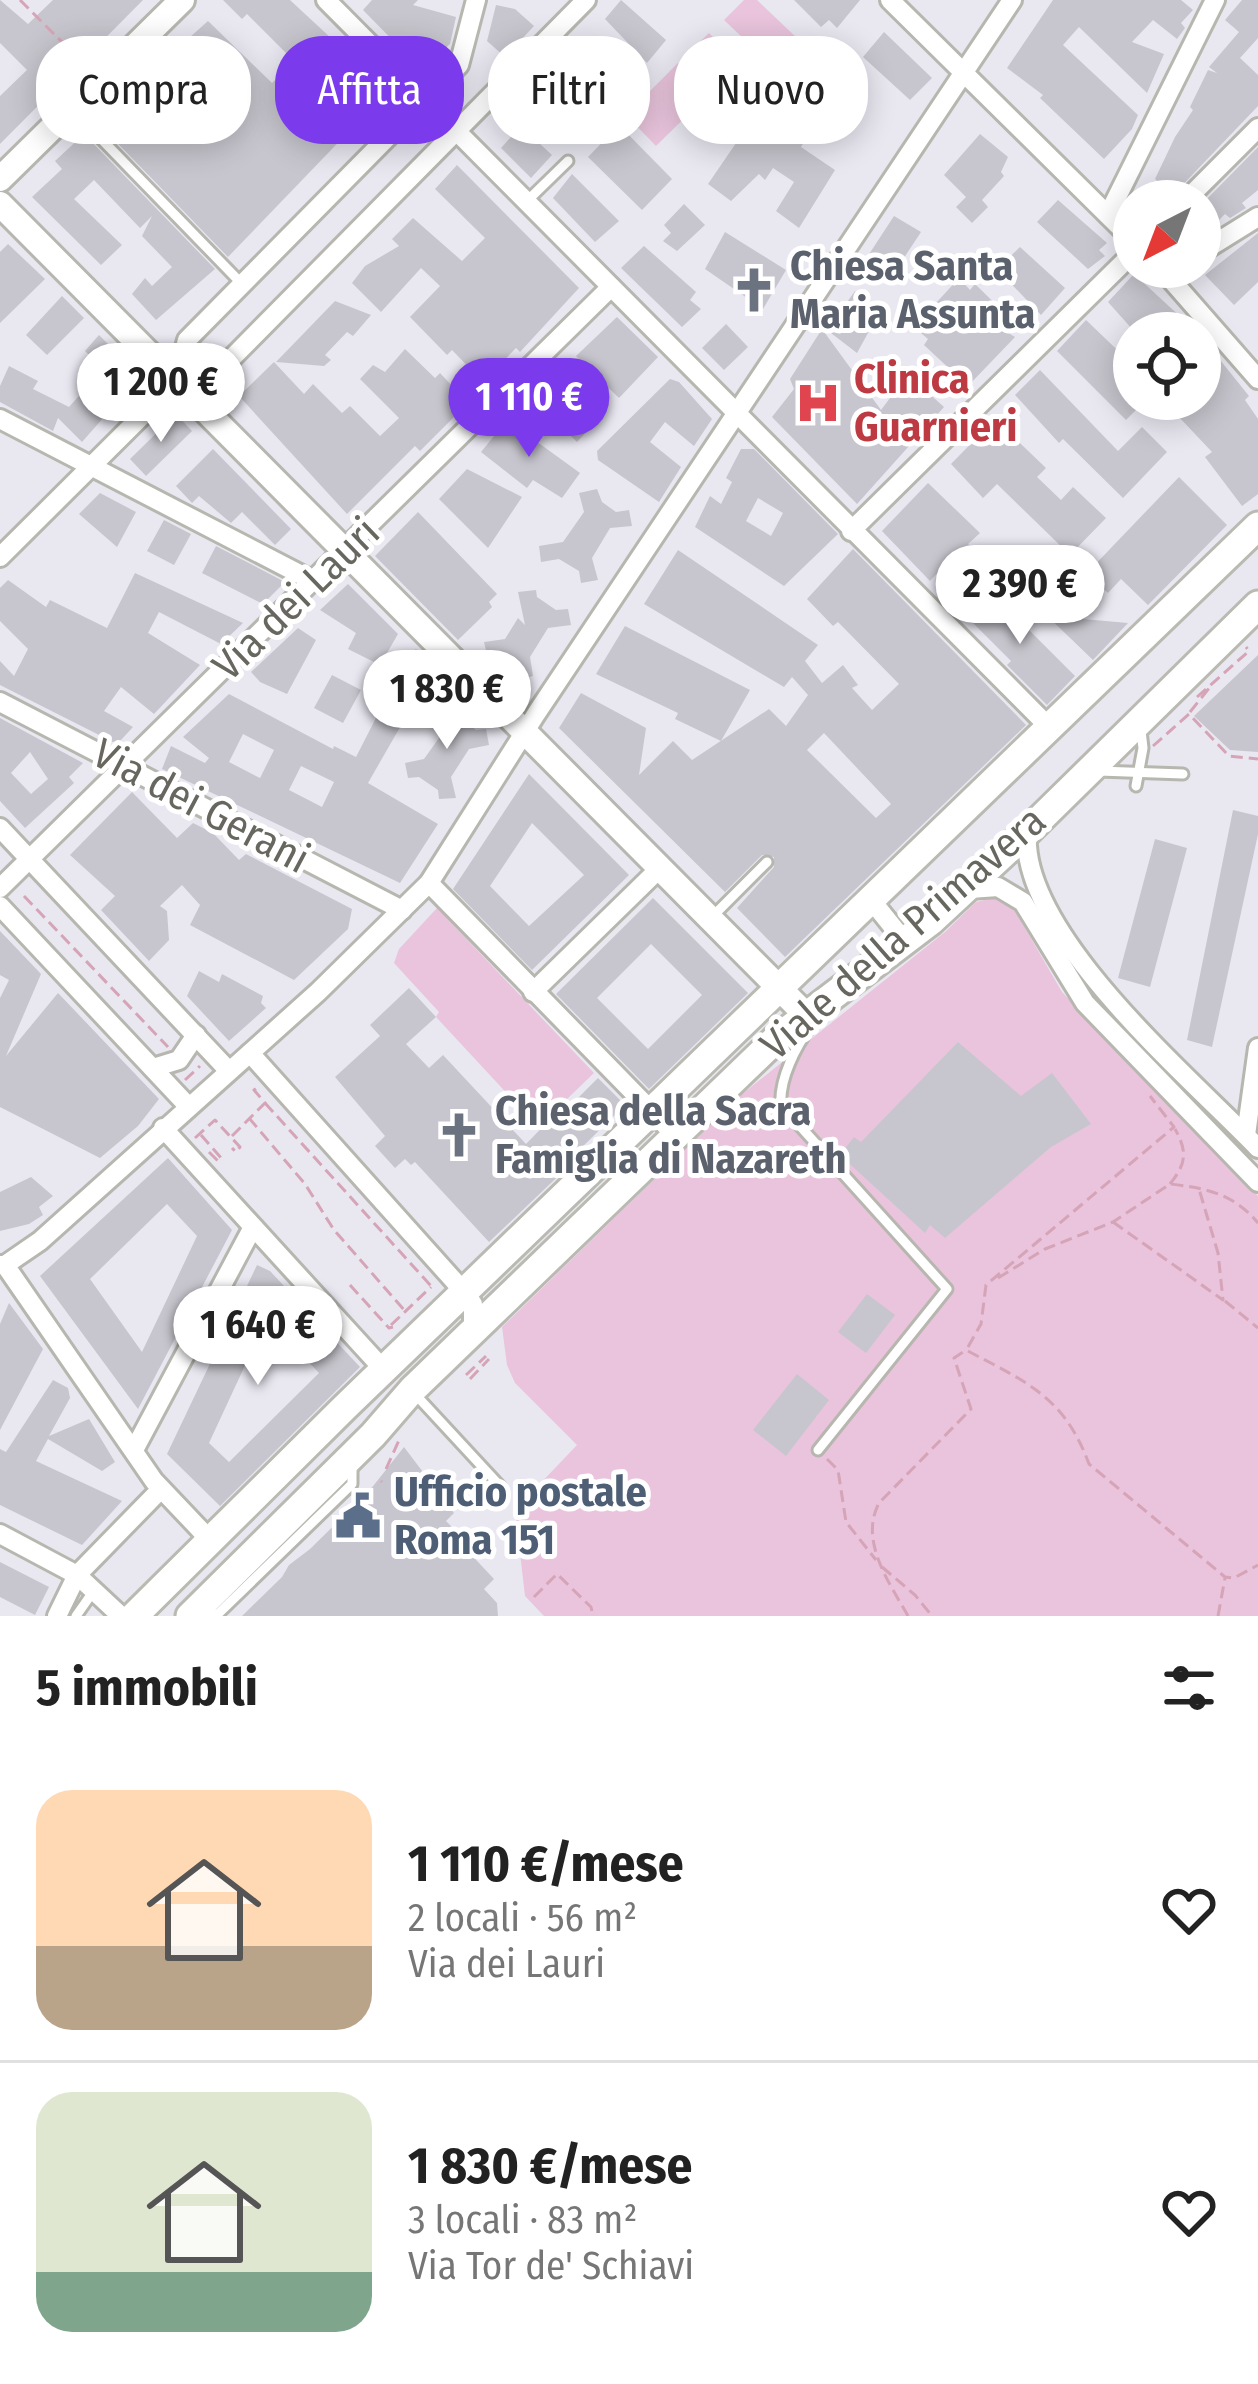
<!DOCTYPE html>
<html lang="it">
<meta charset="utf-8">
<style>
:root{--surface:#fff;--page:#f2f2f2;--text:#222;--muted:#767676;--line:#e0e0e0;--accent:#7c3aed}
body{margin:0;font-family:"Fira Sans Condensed",sans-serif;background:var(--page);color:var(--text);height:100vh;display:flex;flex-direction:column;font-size:45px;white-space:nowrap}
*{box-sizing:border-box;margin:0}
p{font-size:39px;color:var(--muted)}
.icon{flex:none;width:66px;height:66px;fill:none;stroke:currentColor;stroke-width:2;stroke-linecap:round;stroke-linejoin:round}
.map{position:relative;height:1616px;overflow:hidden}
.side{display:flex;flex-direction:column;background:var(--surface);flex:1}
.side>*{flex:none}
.hud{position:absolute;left:36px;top:36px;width:1188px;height:108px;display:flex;gap:24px}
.needle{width:78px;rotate:222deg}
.buttons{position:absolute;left:1113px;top:180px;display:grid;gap:24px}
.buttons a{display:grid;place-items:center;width:108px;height:108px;border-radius:50%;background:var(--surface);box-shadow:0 6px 30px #0003;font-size:60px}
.price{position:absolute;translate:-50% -102px;padding:0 27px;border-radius:42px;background:#fff;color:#222;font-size:39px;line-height:78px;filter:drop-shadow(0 3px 6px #0008)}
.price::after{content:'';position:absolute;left:50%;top:72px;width:36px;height:27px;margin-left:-18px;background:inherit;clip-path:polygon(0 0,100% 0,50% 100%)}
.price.selected{background:var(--accent);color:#fff}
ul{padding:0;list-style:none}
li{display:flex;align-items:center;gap:36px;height:300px;padding:0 36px}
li+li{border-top:3px solid var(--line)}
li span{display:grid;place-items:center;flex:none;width:336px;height:240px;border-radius:36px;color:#555}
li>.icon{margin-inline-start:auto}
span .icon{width:144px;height:144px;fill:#fffc;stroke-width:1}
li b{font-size:51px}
h2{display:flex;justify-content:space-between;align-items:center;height:144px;padding:0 36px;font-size:51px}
.chip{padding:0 42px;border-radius:48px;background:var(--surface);box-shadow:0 6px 30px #0003;font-size:42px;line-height:108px}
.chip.selected{background:var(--accent);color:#fff}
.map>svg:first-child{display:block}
.green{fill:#e9c4dc}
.building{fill:#c7c6ce;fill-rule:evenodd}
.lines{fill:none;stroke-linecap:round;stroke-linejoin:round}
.service-casing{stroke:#b7b7b0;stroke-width:15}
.minor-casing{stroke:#b7b7b0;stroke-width:24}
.tertiary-casing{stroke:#b7b7b0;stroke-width:30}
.secondary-casing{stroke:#babab2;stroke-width:33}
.path{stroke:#d6a4b7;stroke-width:3;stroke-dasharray:12 6;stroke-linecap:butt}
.service{stroke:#fff;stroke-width:9}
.minor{stroke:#fff;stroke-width:18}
.tertiary{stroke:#fff;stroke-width:24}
.secondary{stroke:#fff;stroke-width:27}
.labels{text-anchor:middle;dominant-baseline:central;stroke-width:10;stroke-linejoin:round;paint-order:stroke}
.worship-label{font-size:42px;font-weight:bold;fill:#5b616d;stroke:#fff;text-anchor:start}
.health-label{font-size:42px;font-weight:bold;fill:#be3a42;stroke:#fff;text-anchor:start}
.street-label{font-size:42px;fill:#68675f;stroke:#fff}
.service-label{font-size:42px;font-weight:bold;fill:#4e5e75;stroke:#fff;text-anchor:start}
</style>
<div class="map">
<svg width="1258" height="1616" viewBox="0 0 1258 1616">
<rect width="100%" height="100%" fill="#e9e8f1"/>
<g class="green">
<polygon points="744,0 757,0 798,39 772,66 724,20"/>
<polygon points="709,33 754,80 727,106 681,60"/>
<polygon points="678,63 709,94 656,146 626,115"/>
<polygon points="998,897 1014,909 1062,992 1258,1196 1258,1616 544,1616 525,1596 515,1510 577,1445 515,1383 507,1365 502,1327 741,1095 945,932 976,902"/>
<polygon points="437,908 594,1073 538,1127 436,1017 439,1012 394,963 399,949"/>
</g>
<g class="building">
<polygon points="0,0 28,24 53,0 143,0 0,144 0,96 27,70 0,43"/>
<polygon points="223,0 290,0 346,52 349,83 361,72 384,95 228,257 96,121 208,21 272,83 294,61 247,14 242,19"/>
<polygon points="372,0 418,0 413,5 456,17 450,44 422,70 363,10"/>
<polygon points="621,0 666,40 647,63 605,19"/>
<polygon points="794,0 860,0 837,28 829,20 821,27"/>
<polygon points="1053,0 1181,0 1193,10 1181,23 1185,28 1177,39 1153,20 1132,42 1164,54 1147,93 1079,27 1063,45 1138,115 1132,129 1104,159 1040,98 1043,95 1007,68"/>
<polygon points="1242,0 1258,0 1258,38 1240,58 1258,75 1258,106 1173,195 1155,179 1175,137 1193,110 1190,107 1208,70 1217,73 1209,67 1239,32 1225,20"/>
<polygon points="496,5 515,9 534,26 505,57 487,41"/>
<polygon points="884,32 932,78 910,100 863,57"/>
<polygon points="585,38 613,66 627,54 632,60 603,94 593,84 604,74 579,43"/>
<polygon points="567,61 578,72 562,91 592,120 572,141 530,98"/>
<polygon points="800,79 808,83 810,80 832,95 801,147 835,170 799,228 776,211 794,182 773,168 765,180 759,174 731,201 708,184 747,127 739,121 745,110 764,122 789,84 794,86"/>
<polygon points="619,125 672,179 642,210 588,157"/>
<polygon points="521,126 552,155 531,178 501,148"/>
<polygon points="84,134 215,269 156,320 132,294 145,278 152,286 172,267 142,236 152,216 140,228 94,180 74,199 122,245 101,265 32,197 62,169 55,161"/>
<polygon points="980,134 1008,157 1001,172 1004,176 982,200 988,207 972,223 956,207 966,197 944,175"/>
<polygon points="1258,147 1258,190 1242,203 1246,208 1230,218 1225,214 1217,222 1200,206"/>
<polygon points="457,165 579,288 520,352 516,348 483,382 452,350 447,355 410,317 440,286 421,268 381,312 352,283 365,266 399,246 392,239 413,218 462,261 485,238 435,189"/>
<polygon points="572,174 619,221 595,242 553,198"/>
<polygon points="1058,200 1107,243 1099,250 1105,256 1088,269 1037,222"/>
<polygon points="684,204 705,225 677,251 663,241 671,233 664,225"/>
<polygon points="894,216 921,232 888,282 862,265"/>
<polygon points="725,232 786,270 763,309 705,269"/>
<polygon points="1258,233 1258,282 1234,305 1205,275"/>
<polygon points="8,244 45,279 0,323 0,252"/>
<polygon points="644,246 696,292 690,300 701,309 682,327 621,268"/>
<polygon points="1020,247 1065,288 1041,315 997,269"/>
<polygon points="1134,274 1198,333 1159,333 1145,320 1133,330 1108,302"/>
<polygon points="959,278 970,290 975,284 1018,326 1010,334 1015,337 968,386 924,345 928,339 914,327"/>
<polygon points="855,291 879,313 857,353 827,330"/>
<polygon points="62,296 84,318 47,355 26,335"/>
<polygon points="335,301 371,315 353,336 347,332 325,355 331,360 324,366 276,362"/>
<polygon points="617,317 658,357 619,398 576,356"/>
<polygon points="1086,320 1134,366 1134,399 1147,399 1126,420 1057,351"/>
<polygon points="726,324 748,347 724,370 702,348"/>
<polygon points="822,329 881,410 899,386 894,382 904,371 944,407 857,504 772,417 794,389 790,379"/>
<polygon points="99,335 140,376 82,442 58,418 53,431 0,402 0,386 9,366 38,381 33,389 69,407 103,369 85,351"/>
<polygon points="405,349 435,378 440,373 468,403 420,451 415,446 347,514 239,396 274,362 304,394 313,384 342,413 350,406 380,436 399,418 360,379 373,365 385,372"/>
<polygon points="1216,355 1249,396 1245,400 1258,419 1258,494 1242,506 1205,457 1212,452 1162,399 1200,399 1200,373"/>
<polygon points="1040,370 1118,451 1142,427 1167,452 1123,498 1063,439 1059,443 1015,395"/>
<polygon points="557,376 599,418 577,442 533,399"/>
<polygon points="670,379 679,382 712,419 694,446 665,422 650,442 681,467 659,502 598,460 597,451"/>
<polygon points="176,414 192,431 146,476 130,459"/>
<polygon points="995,419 1046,468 1037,477 1061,500 1073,487 1106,518 1070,555 997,484 983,498 951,464"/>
<polygon points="507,420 580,473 562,498 533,480 527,488 481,452"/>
<polygon points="213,449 291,529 275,545 242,512 231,523 199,496 192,503 176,486"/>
<path d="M741,449H754L838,534L784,586L695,527L710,496L721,504L732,482L726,478ZM758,498L783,513L771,536L746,521Z"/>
<polygon points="467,469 522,497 488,548 439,499"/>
<polygon points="1179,477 1227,525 1148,605 1121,579 1108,593 1087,573"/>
<polygon points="928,483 980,533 968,544 982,558 958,583 942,568 930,581 882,531"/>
<polygon points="597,489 602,502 616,512 629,510 632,526 610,528 592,558 598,580 581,583 579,571 559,559 541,562 539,546 563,542 584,512 579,493"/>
<polygon points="100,493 136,512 117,547 79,514"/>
<polygon points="418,512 497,594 489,602 492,607 458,640 375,556"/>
<polygon points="164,520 191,534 174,565 147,551"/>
<polygon points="216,546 285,582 263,604 202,573"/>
<polygon points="1028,547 1056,575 1050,585 1070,602 1075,596 1091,611 1083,619 1128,623 1093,660 1013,583 1018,577 1009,567"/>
<path d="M853,549L1026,725L785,957L737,908L774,867V857L762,855L725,892L559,728L581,693L646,728L639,775L673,741L692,760L769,709L786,726L808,695L792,677L784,687L644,604L678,550L818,645L805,661L822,683L843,665L858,685L852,688L872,710L899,684L838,622L833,626L807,599ZM824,733L891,804L876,818L807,750Z"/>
<polygon points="135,573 243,623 221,644 159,612 148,633 200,665 154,714 121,687 104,711 133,727 121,740 113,742 0,685 0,661 14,676 28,649 0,621 0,588 8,580 46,607 50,600 107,628"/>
<polygon points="348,584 398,634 380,665 348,649 356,633 320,610"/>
<polygon points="988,589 1075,676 1047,705 1007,665 1011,661 963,613"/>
<polygon points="536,590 537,597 556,610 568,609 571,625 548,628 530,657 533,676 518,680 516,668 498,657 488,659 484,642 505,639 518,618 525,625 518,592"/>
<polygon points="625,626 750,690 721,741 675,719 678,713 596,674"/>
<polygon points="298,628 316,640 287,694 260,682 251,672"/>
<polygon points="416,649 432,667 412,697 394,688 397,673 391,670"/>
<polygon points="1258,655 1258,752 1230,750 1194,716"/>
<polygon points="332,675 361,690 343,723 314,708"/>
<path d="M229,694L333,749L334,746L356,757L380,710L403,722L368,783L438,824L400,883L162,769L171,746L205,763L209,758L183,737ZM243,734L274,750L260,778L229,762ZM301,766L334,782L322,807L289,790Z"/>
<polygon points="454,701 457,716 476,730 486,729 489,745 469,749 451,777 456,798 439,799 438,790 419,777 408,778 405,763 424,759 444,731 438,704"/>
<path d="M0,718L83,763L69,777L74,783L25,828L0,801ZM30,752L48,779L31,794L11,773Z"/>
<path d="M529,774L629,875L532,970L453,889ZM532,823L584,875L529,926L490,886Z"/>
<polygon points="132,792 177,838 193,823 213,833 239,860 246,854 352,909 348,929 294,980 190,925 200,905 182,885 160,906 167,911 169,940 149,961 101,910 115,896 70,855"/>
<polygon points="1233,810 1258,816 1258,834 1212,1047 1187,1040"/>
<polygon points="1155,839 1187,848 1150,987 1118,978"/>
<path d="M653,898L748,993L649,1089L556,994ZM651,944L702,995L648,1049L597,998Z"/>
<polygon points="0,931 41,974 6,1056 58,993 159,1099 138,1126 100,1158 0,1107 0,998 9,980 0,975"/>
<polygon points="199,971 219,982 222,974 263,996 261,1003 266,1008 229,1041 187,996"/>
<polygon points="409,988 436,1017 406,1044 429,1068 443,1055 526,1144 568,1101 571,1105 598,1078 625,1105 569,1160 572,1163 489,1242 415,1162 411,1165 405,1159 395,1168 375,1146 385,1136 335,1077 380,1036 370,1025"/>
<polygon points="958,1042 1021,1096 1052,1073 1091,1124 1051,1147 945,1238 930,1225 925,1233 840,1155 854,1137 861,1142"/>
<path d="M168,1158L232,1230L138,1409L40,1276ZM167,1204L197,1236L142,1352L90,1279Z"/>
<polygon points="31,1177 53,1196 39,1207 43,1215 29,1224 0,1231 0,1192"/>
<path d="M257,1265L270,1271L360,1367L220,1506L167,1454ZM267,1318L319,1373L229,1462L209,1443Z"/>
<polygon points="867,1294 895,1315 866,1353 838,1332"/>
<polygon points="9,1303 43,1349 0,1430 0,1324"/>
<polygon points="797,1374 829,1400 786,1456 753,1430"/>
<polygon points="53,1380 68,1388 70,1398 49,1436 89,1419 115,1462 102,1471 48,1439 36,1461 122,1501 82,1545 0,1505 0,1449 6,1452"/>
<polygon points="404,1447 454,1513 446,1521 468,1543 464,1547 494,1579 484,1589 497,1603 498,1616 242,1616 282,1577 289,1565 310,1549 370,1490"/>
<polygon points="0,1562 49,1587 35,1615 0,1597"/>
</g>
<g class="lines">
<g class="service-casing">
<g id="service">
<polyline points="75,112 243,285"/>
<polyline points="527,201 568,161"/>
<polyline points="1099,771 1183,774"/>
<polyline points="1136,786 1143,748 1141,731"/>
<polyline points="712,917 767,862"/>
<path d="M811,1026C796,1046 779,1079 781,1105L947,1289L818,1450"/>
<polyline points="415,1394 501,1487"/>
<polyline points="76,1616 95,1589"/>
<polyline points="211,1616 219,1613 352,1484 352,1467"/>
</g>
</g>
<g class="minor-casing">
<g id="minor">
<polyline points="326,0 1048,726"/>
<polyline points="890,0 1134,241"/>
<polyline points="1185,201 1258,128"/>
<polyline points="1108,215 1215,0"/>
<polyline points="1200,253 1258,217"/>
<polyline points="1160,267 1258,379"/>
<polyline points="176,382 187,340 459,65 476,0"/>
<polyline points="0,419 313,581"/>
<polyline points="851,531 1134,252"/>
<polyline points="0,557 176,382 218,372 586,0"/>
<polyline points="0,702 402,910"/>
<polyline points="0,828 229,1071"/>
<path d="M1027,832C1019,934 1190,1077 1258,1148"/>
<polyline points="429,883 675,1135"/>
<polyline points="0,888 611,287"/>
<polyline points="969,889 998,887 1023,902 1085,1003 1258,1182"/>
<polyline points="872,901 905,942"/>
<polyline points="0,906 188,1106"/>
<polyline points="533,992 660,868"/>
<polyline points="250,1053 465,1293 473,1304 473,1333"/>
<polyline points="153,1068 179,1060 196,1035"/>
<polyline points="163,1128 384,1370"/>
<polyline points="1246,1135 1258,1048"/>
<polyline points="0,1265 5,1265 154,1481 210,1540"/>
<polyline points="5,1265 40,1241 318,992 429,883 536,714 1012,0"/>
<polyline points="134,1450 253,1227"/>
<polyline points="0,1534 77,1575 121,1616"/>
<polyline points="57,1616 77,1575 161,1489"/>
</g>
</g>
<g class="tertiary-casing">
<g id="tertiary">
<polyline points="0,179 182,0"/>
<polyline points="0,204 805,1014"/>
</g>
</g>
<g class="secondary-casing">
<g id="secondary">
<polyline points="134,1616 345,1407 1258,526"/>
<polyline points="190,1616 373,1435 412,1390 776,1039 931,921 1027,832 1258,605"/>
</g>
</g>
<g class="path">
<polyline points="20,0 87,67"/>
<polyline points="1197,697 1249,651 1246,647"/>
<polyline points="1190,712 1210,687"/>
<polyline points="1153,746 1189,714 1229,756 1258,759"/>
<polyline points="24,896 168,1047"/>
<polyline points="185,1080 200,1066"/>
<polyline points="265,1103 432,1287"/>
<polyline points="249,1118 305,1184 334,1230 406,1312"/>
<polyline points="201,1135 222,1159"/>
<polyline points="232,1136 265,1103 254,1090 258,1087"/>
<polyline points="195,1138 215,1120 240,1147 236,1152 232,1148"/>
<polyline points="209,1152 219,1162"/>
<path d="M1170,1184C1186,1164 1188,1152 1175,1129"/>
<polyline points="1113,1222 1223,1300 1218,1253 1199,1189"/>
<path d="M998,1278L1045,1249L1113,1222L1170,1184C1206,1188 1234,1194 1258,1223"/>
<polyline points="350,1285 389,1328 393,1327"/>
<polyline points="1225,1301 1258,1328"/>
<polyline points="391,1325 431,1287"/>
<polyline points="968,1347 981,1324 986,1285 1174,1127 1150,1096"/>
<polyline points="466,1375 486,1356"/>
<polyline points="470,1379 489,1359"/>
<polyline points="827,1459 838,1470 846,1522 876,1560"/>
<polyline points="386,1469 400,1438"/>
<polyline points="381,1481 382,1482"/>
<polyline points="882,1567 915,1595 932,1616"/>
<polyline points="534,1597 557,1574 591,1607 593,1616"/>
<path d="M908,1616C889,1582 859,1541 879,1503L971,1409L954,1358L966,1350C1026,1382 1064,1396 1089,1464L1225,1577L1234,1578L1258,1565"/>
<polyline points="1218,1616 1225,1578"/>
</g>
<use href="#service" class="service"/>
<use href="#minor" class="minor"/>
<use href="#tertiary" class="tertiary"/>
<use href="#secondary" class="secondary"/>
</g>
<defs>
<g id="church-bare" transform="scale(3.6)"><path d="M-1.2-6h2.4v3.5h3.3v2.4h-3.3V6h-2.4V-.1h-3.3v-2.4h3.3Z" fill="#6b7280" stroke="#fff" stroke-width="2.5" paint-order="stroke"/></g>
<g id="hospital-bare" transform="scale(3.6)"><path d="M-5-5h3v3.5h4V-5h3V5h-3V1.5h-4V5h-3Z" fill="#e0444e" stroke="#fff" stroke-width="2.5" paint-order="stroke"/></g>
<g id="civic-bare" transform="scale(3.6)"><path d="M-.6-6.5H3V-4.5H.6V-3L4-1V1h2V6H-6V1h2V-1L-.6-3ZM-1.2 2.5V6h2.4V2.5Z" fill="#5c6f8a" stroke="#fff" stroke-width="2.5" paint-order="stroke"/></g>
</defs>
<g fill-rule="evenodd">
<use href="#church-bare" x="754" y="290"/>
<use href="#hospital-bare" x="818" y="403"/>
<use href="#church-bare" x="459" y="1135"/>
<use href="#civic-bare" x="358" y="1516"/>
</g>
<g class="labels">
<g class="worship-label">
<text x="790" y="266">Chiesa Santa<tspan x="790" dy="48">Maria Assunta</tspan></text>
<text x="495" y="1111">Chiesa della Sacra<tspan x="495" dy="48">Famiglia di Nazareth</tspan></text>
</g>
<g class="health-label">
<text x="854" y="379">Clinica<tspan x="854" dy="48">Guarnieri</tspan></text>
</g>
<g class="street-label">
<text transform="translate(296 599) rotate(-44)">Via dei Lauri</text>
<text transform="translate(201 806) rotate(28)">Via dei Gerani</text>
<text transform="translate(903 933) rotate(-41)">Viale della Primavera</text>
</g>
<g class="service-label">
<text x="394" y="1492">Ufficio postale<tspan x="394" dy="48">Roma 151</tspan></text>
</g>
</g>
</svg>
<div class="buttons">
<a><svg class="needle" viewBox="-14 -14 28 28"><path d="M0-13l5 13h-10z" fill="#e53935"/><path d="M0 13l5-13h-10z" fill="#767676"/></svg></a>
<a><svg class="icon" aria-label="locate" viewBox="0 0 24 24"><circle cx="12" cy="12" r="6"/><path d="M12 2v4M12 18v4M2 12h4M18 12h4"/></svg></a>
</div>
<b class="price" style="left:161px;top:445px">1 200 €</b>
<b class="price selected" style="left:529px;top:460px">1 110 €</b>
<b class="price" style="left:1020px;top:647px">2 390 €</b>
<b class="price" style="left:447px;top:752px">1 830 €</b>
<b class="price" style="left:258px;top:1388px">1 640 €</b>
<div class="hud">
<a class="chip">Compra</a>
<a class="chip selected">Affitta</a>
<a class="chip">Filtri</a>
<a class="chip">Nuovo</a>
</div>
</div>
<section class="side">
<h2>5 immobili<svg class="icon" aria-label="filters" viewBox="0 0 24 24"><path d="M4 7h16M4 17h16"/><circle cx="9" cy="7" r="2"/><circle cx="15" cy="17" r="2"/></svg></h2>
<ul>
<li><span style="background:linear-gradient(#ffd9b3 65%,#b9a48a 0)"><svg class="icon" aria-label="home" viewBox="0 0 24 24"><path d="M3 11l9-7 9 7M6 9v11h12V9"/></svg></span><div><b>1 110 €/mese</b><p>2 locali · 56 m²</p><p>Via dei Lauri</p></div><svg class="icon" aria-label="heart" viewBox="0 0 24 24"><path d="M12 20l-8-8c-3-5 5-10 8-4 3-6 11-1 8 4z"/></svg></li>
<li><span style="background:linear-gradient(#dfe7d0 75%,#7fa58c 0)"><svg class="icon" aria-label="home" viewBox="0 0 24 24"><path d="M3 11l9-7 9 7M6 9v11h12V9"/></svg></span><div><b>1 830 €/mese</b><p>3 locali · 83 m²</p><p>Via Tor de' Schiavi</p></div><svg class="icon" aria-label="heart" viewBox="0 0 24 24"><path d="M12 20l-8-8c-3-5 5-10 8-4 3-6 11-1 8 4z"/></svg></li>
</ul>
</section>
